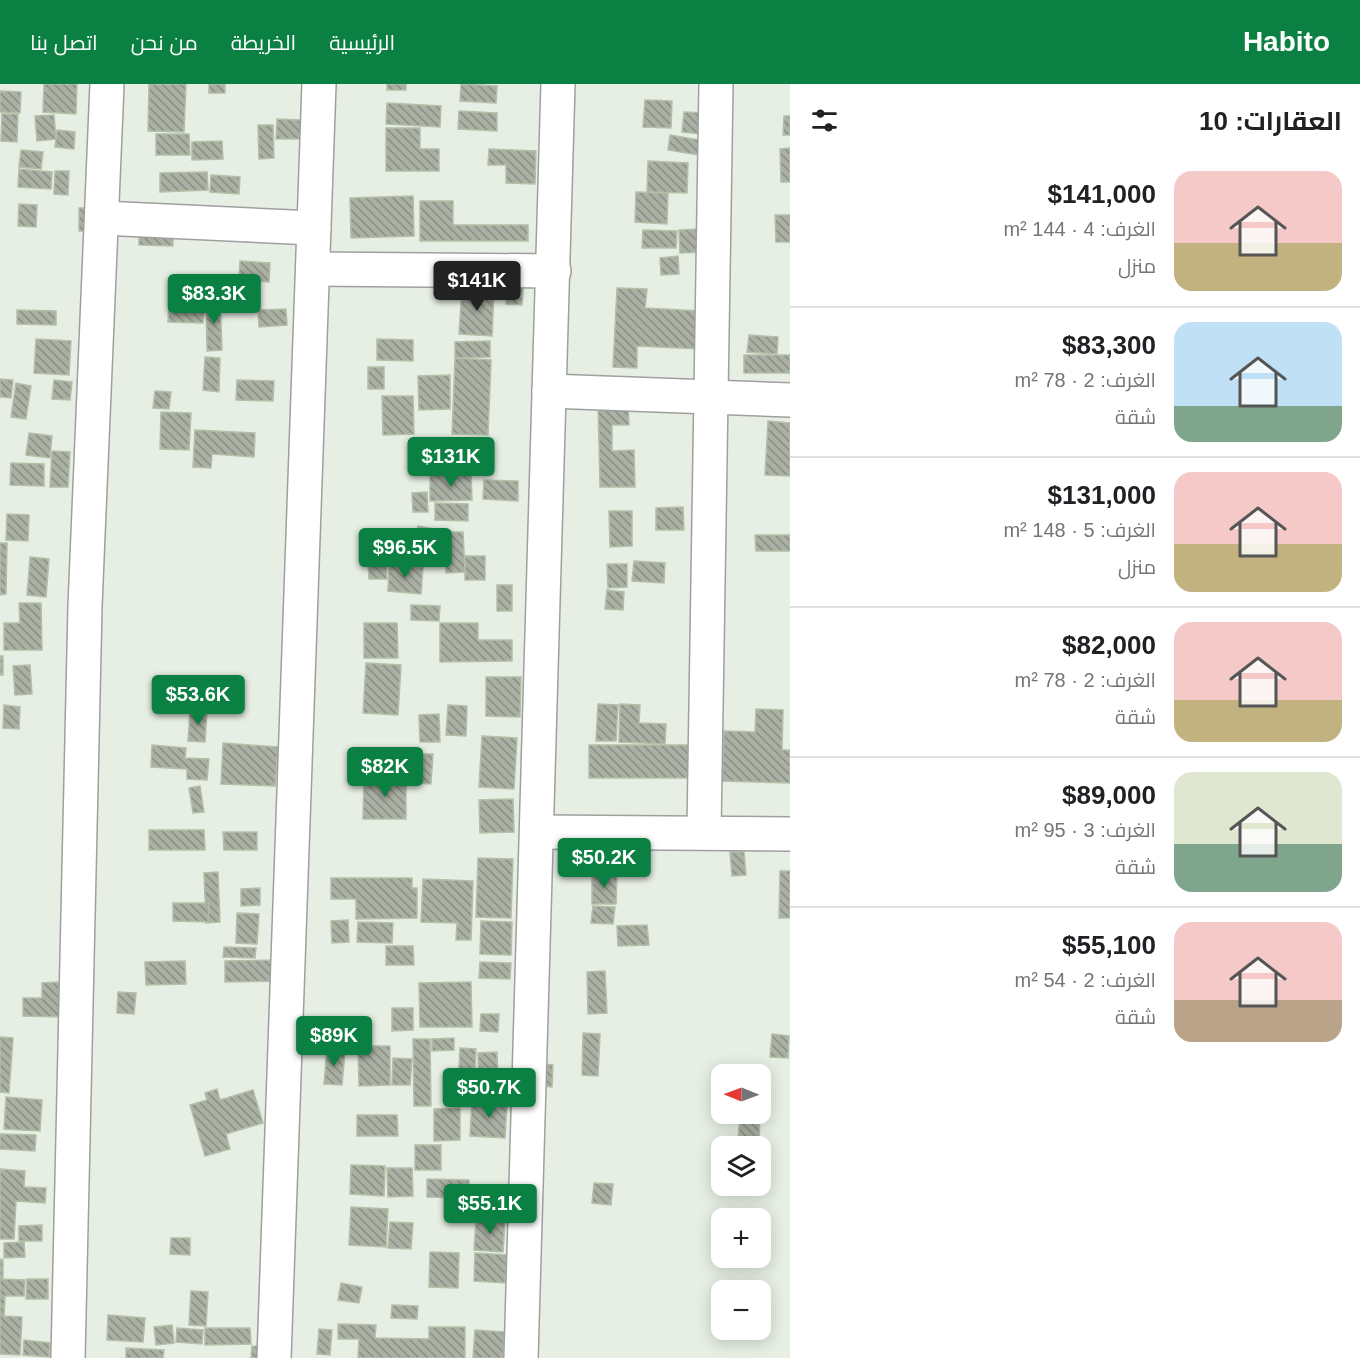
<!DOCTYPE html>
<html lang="ar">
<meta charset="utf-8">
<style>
:root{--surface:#fff;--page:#f2f2f2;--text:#202124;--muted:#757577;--line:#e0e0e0;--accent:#0b8043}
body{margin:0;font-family:Helvetica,Cairo,sans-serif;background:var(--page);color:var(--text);direction:rtl;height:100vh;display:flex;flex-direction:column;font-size:22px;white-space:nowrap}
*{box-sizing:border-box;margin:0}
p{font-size:20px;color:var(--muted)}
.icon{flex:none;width:33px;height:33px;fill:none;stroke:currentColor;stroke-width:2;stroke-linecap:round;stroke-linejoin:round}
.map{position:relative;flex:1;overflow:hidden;direction:ltr}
.sheet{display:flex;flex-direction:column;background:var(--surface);width:570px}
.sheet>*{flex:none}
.needle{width:39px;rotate:271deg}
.tools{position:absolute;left:711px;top:980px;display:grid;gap:12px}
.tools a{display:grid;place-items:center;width:60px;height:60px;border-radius:12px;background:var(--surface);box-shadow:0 3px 15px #0003;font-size:30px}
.price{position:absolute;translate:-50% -51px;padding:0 14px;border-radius:6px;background:var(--accent);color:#fff;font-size:20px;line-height:39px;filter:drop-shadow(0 2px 3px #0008)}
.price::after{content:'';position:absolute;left:50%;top:36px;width:18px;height:14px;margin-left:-9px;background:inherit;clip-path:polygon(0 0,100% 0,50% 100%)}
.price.on{background:#222;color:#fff}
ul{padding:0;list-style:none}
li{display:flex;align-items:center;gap:18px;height:150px;padding:0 18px}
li+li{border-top:2px solid var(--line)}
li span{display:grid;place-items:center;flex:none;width:168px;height:120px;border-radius:18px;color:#555}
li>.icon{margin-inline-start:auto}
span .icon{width:72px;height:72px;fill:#fffc;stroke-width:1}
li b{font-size:26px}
h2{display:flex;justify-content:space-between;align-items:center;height:72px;padding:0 18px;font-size:26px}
header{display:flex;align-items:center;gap:36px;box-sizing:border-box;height:84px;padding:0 30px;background:var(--accent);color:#fff}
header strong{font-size:28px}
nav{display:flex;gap:33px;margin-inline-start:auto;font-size:21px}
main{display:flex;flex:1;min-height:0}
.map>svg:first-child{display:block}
.building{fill:url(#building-back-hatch);stroke:#b3c0a7;stroke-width:1.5}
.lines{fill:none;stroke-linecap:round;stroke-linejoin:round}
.minor-casing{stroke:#9f9f9f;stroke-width:36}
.minor{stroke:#fff;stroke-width:33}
</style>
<header>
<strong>Habito</strong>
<nav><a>الرئيسية</a><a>الخريطة</a><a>من نحن</a><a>اتصل بنا</a></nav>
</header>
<main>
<section class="sheet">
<h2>العقارات: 10<svg class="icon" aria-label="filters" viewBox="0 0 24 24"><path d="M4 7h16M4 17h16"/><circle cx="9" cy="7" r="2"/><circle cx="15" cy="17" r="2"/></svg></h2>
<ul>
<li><span style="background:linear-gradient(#f6c9c9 60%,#c2b280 0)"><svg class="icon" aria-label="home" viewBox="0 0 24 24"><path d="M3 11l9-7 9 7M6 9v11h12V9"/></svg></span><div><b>$141,000</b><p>الغرف: 4 · 144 m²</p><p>منزل</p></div></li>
<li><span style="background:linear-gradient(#bfe0f5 70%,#7fa58c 0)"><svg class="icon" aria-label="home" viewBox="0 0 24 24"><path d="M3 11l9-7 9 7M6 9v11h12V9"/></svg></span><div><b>$83,300</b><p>الغرف: 2 · 78 m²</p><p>شقة</p></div></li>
<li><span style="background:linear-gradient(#f6c9c9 60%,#c2b280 0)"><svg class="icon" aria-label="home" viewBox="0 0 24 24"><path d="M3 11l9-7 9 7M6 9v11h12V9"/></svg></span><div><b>$131,000</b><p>الغرف: 5 · 148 m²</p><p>منزل</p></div></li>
<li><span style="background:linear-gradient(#f6c9c9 65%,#c2b280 0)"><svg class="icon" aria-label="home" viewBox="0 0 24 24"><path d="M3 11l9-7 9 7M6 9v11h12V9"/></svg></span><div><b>$82,000</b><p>الغرف: 2 · 78 m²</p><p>شقة</p></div></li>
<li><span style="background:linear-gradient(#dfe7d0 60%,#7fa58c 0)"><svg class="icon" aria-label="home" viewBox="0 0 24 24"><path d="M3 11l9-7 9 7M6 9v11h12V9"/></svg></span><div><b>$89,000</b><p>الغرف: 3 · 95 m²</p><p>شقة</p></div></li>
<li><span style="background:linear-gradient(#f6c9c9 65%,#b9a48a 0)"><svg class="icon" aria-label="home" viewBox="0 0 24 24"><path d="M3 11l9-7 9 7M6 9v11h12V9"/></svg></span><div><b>$55,100</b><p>الغرف: 2 · 54 m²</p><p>شقة</p></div></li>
</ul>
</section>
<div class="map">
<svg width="790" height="1274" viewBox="0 0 790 1274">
<defs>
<pattern id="building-back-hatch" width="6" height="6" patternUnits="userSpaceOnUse" patternTransform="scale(1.5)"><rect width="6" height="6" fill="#aab0a3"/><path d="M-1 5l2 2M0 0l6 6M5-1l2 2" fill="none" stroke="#8a8f84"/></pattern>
</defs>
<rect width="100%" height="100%" fill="#e7efe4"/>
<g class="building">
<polygon points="44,0 77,0 76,30 43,28"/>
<polygon points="149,0 186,0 184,48 148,47"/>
<rect x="209" y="0" width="16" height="9"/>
<rect x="387" y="0" width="19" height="6"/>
<polygon points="461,0 497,2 496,19 460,17"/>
<polygon points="0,7 21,8 20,29 0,28"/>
<polygon points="645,16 672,17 671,44 643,43"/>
<polygon points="387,19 441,22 440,43 386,40"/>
<polygon points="459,27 497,29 497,47 458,45"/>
<polygon points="684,28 704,29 702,50 682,48"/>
<polygon points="2,30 18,30 17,58 1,57"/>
<polygon points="54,31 56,55 37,57 35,32"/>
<polygon points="784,32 790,32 790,51 783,51"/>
<polygon points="277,35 301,36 300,55 276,55"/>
<polygon points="258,41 273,41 274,74 259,75"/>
<polygon points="386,44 420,44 420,65 439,65 439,87 386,87"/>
<polygon points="57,46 75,48 74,65 55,63"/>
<polygon points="156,50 189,50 190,71 156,71"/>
<polygon points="670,51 700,56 698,71 668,66"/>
<polygon points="222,57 223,75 192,76 192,58"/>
<polygon points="790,64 790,98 781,98 780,65"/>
<polygon points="489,65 536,67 535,100 506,99 506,81 488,81"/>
<polygon points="21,66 43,68 41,85 19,83"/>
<polygon points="648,77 688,79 687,109 647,108"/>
<polygon points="19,85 52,88 51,105 18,103"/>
<polygon points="55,87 69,87 68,111 54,110"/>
<polygon points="207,88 208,106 160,108 160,89"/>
<polygon points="211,91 240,93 239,110 210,108"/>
<polygon points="636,108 668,109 667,140 635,138"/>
<polygon points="413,112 414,152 351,154 350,114"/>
<polygon points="420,117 453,117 453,141 528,141 528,157 420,157"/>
<polygon points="19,120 37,121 36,143 18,142"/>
<rect x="79" y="124" width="17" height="23"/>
<polygon points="775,131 790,131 790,158 776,158"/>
<polygon points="139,144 173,145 173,162 139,161"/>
<polygon points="703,145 704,168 680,169 679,146"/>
<polygon points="643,146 677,147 676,164 642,164"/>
<polygon points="678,172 679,190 661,191 660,174"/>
<polygon points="240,177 270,179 269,198 239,196"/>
<polygon points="508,202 523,203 522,221 506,220"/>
<polygon points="462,204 494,206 492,252 459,250"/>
<polygon points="617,204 647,205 645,224 701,227 700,265 637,262 637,284 613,283"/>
<polygon points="206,214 220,214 222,266 207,267"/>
<polygon points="169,218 204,219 203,239 168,238"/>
<polygon points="286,225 287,241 259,243 258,226"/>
<polygon points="17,226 56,227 56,241 17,240"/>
<polygon points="749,251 778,253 777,270 747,268"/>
<polygon points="36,255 71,257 69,291 34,289"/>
<polygon points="377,255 413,256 413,277 377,276"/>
<polygon points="490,257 490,273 455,274 455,258"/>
<rect x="744" y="271" width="46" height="18"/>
<polygon points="205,273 220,274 219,308 203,306"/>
<polygon points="455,274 491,276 488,351 452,350"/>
<rect x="368" y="283" width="16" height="22"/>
<polygon points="450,291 450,325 419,326 418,292"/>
<polygon points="0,295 13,296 11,314 0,313"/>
<polygon points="54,296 72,298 70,316 52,315"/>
<polygon points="237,296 274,297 273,317 236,316"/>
<polygon points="16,299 31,302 26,335 11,333"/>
<polygon points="155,307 171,308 169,325 153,324"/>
<polygon points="382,312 413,312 414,350 383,351"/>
<polygon points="628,318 629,341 612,341 612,367 634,366 635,403 600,403 598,319"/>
<polygon points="161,328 191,329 189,366 160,365"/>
<polygon points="768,337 790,339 790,392 765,391"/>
<polygon points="195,346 255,349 254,373 212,370 211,384 193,383"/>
<polygon points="29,349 52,352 50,374 26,371"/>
<polygon points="52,367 70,368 68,403 50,403"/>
<polygon points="11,379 44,380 44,402 10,401"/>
<polygon points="471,390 472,416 430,417 430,391"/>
<polygon points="484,396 518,397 518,417 483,415"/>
<polygon points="427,408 428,428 413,428 412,409"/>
<polygon points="435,419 468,420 468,437 435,436"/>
<polygon points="683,423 684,446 656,446 656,424"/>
<polygon points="609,427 632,427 632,462 610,463"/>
<polygon points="7,430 29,431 28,457 6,456"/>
<polygon points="418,442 435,445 431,469 414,466"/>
<polygon points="444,448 463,448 465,488 446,489"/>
<polygon points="755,451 790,451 790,467 756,467"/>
<polygon points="0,459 7,459 6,510 0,511"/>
<rect x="465" y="472" width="20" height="24"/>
<polygon points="30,473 49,475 46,513 27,511"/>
<polygon points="634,477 665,479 664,499 632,497"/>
<polygon points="368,478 386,478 387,495 369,495"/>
<polygon points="607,480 627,480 627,503 608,504"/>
<polygon points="389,481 423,483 421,510 388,507"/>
<rect x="497" y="501" width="15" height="26"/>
<polygon points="607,506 624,508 623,526 605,525"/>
<polygon points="19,519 41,519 42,566 4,566 4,539 20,539"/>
<polygon points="411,521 440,522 439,537 411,536"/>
<polygon points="364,539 397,539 398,574 364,574"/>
<polygon points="440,539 478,539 478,556 512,556 512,577 440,578"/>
<rect x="0" y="572" width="3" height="19"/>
<polygon points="366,579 401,581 398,631 363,629"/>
<polygon points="30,581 32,610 15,611 13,582"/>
<polygon points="486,593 521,593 520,633 486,632"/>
<polygon points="598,620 618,621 616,657 596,657"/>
<polygon points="620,620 640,621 639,639 666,640 665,660 619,658"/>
<polygon points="4,621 20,623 19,645 3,644"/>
<polygon points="448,621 467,622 466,652 446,651"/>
<polygon points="190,625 207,626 205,658 188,657"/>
<polygon points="756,625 783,626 782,666 790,666 790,699 722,697 724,647 755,648"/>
<polygon points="439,630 440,658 420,658 419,631"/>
<polygon points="482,652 517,654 514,705 479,703"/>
<polygon points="223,659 278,663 275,702 221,700"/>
<polygon points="152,661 186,664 185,674 209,675 207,696 187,695 187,685 151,683"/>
<rect x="589" y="661" width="106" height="33"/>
<polygon points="417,670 433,670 431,700 416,699"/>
<polygon points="364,692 406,692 406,735 363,735"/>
<polygon points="200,702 204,728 193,729 189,704"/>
<polygon points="513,715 514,748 480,749 479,716"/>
<polygon points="149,746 204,746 205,766 149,766"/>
<polygon points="223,748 257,748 257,766 224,766"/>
<polygon points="730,768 744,768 746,791 732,792"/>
<polygon points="478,774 513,775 511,834 476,833"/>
<polygon points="780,787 790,787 790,834 779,834"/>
<polygon points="218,788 220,838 206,839 204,789"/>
<polygon points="592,790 617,790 616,820 592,820"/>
<polygon points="331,794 412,794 412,804 417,804 417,834 356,835 356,815 331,815"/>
<polygon points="423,795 473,797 471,856 456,856 457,839 421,838"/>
<polygon points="260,804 260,821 241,822 241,805"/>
<polygon points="173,819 209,819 208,838 173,837"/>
<polygon points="593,822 615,823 613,840 591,839"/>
<polygon points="237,829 259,830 257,860 236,859"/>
<polygon points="348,836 349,858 332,859 331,837"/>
<polygon points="481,837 512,838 511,871 480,870"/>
<polygon points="358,838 393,839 392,859 357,858"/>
<polygon points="647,841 649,861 618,862 617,842"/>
<polygon points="386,862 413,862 414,881 386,881"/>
<polygon points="224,863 256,864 255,874 223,873"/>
<polygon points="282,876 282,897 225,898 225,877"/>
<polygon points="185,877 186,900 146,901 145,878"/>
<polygon points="480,878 511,879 510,895 479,894"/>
<polygon points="605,887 607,929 588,930 587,888"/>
<polygon points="59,898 59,933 23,932 23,914 42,914 42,899"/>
<polygon points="471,898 472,943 420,943 419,899"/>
<polygon points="118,908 136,909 134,930 117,929"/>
<polygon points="392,924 413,924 413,946 392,947"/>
<polygon points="481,930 499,930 498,948 480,947"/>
<polygon points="583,949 600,950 598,992 582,991"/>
<polygon points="772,950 789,952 788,974 770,973"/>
<polygon points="0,953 13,954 9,1009 0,1008"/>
<polygon points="454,954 454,966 432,967 432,955"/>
<polygon points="413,955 430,955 431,1022 414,1022"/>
<polygon points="358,962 390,962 390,1001 359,1002"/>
<polygon points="460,964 476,965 474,1005 458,1004"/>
<polygon points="327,965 345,967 342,1001 324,1000"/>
<polygon points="497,968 498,1002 479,1003 478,969"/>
<polygon points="393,974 412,975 410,1001 392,1001"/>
<polygon points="543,980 553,981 552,1003 542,1002"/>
<polygon points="217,1005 220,1016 253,1006 263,1039 226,1050 230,1065 205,1072 190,1021 207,1016 205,1009"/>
<polygon points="6,1013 42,1016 40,1047 4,1045"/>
<polygon points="472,1017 507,1018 505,1054 470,1052"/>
<polygon points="460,1024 460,1056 434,1057 434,1025"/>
<polygon points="357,1031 397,1031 398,1052 357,1052"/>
<polygon points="740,1031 760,1031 759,1058 738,1056"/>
<polygon points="0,1050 36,1051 35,1067 0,1065"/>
<rect x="415" y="1061" width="26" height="25"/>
<polygon points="351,1081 385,1082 384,1112 350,1110"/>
<polygon points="387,1084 412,1084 413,1112 388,1113"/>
<polygon points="0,1085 25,1087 24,1103 46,1104 45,1119 16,1117 14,1155 0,1155"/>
<polygon points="427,1095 469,1096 469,1114 427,1113"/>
<polygon points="594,1099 613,1100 611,1121 592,1119"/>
<polygon points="351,1123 388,1125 386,1163 349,1161"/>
<polygon points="476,1135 505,1136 503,1168 474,1166"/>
<polygon points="390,1138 413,1139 411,1165 388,1164"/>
<polygon points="42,1141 42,1157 19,1157 19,1142"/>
<polygon points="171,1154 190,1154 190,1171 170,1170"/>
<polygon points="24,1158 25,1173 4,1174 4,1159"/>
<polygon points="430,1168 459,1169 458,1204 429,1203"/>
<polygon points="475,1169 507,1171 505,1199 474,1197"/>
<polygon points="0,1175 3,1176 3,1195 25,1196 24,1212 5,1212 4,1232 22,1233 20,1271 0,1270"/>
<polygon points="27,1195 48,1195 48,1215 26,1215"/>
<polygon points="341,1199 362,1203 359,1219 338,1216"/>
<polygon points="191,1207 208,1208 206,1242 189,1241"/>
<polygon points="392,1221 418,1222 417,1235 391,1234"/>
<polygon points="108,1231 145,1234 143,1258 107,1256"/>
<polygon points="338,1240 376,1241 375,1254 429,1255 429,1243 465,1243 465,1274 358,1274 359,1255 338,1255"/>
<polygon points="172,1241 174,1259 156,1261 154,1243"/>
<polygon points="177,1244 203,1246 202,1260 176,1258"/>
<polygon points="205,1244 250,1244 251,1260 205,1261"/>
<polygon points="319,1245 332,1246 330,1271 317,1270"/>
<polygon points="475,1246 504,1248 503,1274 473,1274"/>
<polygon points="24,1256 50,1259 49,1273 23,1271"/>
<polygon points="252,1262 271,1263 271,1274 251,1274"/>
<polygon points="126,1264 164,1266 163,1274 126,1274"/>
</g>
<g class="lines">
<g class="minor-casing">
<g id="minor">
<polyline points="102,134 314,144"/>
<polyline points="313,185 554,187"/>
<polyline points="549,307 790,316"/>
<polyline points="704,747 716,0"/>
<polyline points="537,748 790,750"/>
<polyline points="68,1274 85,522 107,0"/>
<polyline points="274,1274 319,0"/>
<polyline points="521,1274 558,0"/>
</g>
</g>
<use href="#minor" class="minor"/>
</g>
</svg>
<div class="tools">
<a><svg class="needle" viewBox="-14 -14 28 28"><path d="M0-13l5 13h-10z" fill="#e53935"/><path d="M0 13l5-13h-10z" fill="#757577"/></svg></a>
<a><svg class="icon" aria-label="layers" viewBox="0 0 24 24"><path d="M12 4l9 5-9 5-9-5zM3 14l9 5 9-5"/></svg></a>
<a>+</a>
<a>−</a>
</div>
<b class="price on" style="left:477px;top:228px">$141K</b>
<b class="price" style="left:214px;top:241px">$83.3K</b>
<b class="price" style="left:451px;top:404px">$131K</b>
<b class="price" style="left:405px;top:495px">$96.5K</b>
<b class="price" style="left:198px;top:642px">$53.6K</b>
<b class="price" style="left:385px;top:714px">$82K</b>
<b class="price" style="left:604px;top:805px">$50.2K</b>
<b class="price" style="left:334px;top:983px">$89K</b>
<b class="price" style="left:489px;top:1035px">$50.7K</b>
<b class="price" style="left:490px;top:1151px">$55.1K</b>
</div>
</main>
